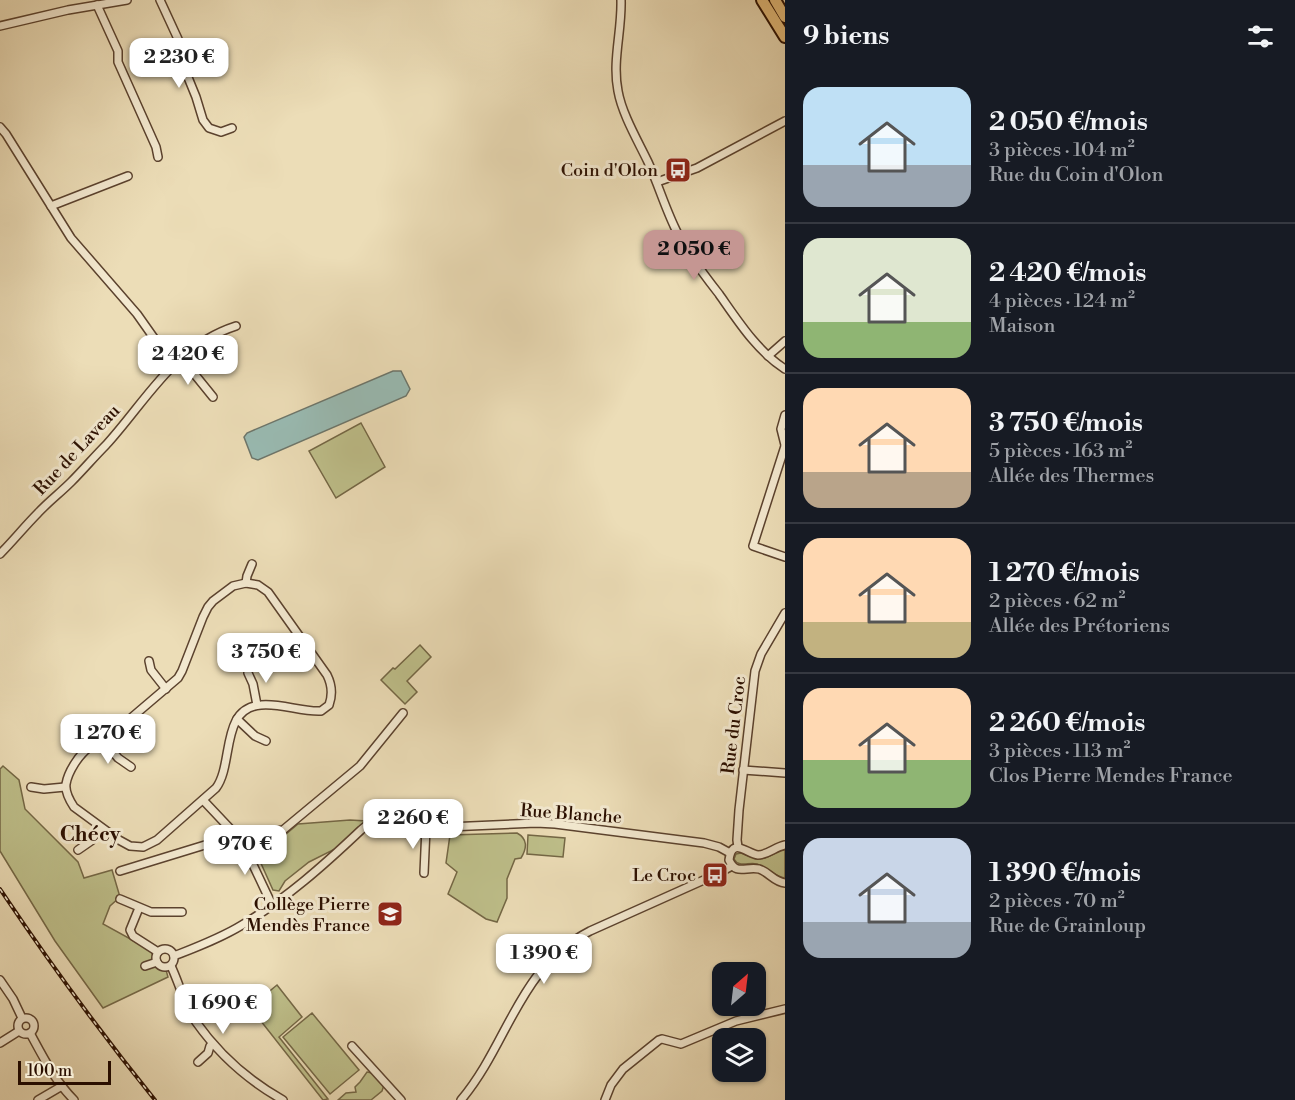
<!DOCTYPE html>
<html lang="fr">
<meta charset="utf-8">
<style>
:root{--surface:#171b24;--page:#20242c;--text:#f1f3f6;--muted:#9ea1a6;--line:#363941;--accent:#c59692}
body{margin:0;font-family:"Libre Bodoni",serif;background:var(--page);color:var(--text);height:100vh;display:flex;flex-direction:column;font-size:22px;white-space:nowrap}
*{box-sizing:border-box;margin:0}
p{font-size:20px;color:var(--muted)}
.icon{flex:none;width:33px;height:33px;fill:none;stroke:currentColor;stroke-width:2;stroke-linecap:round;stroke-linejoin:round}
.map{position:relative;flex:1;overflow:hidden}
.side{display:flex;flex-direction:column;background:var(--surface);width:510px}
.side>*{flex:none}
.needle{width:39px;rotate:28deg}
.fabs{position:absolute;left:712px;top:962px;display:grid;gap:12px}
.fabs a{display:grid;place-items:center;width:54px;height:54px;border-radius:12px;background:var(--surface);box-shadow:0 2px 4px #0004;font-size:30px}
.scale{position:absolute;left:18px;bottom:15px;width:93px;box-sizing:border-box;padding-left:6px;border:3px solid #2b0f00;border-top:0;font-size:16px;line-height:21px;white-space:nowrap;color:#2b0f00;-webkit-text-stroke:4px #f3e9d0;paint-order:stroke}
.price{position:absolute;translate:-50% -51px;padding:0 14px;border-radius:12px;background:#fff;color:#222;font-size:20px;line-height:39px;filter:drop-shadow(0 2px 3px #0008)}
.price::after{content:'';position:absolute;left:50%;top:36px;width:18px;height:14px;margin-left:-9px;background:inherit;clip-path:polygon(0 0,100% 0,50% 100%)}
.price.current{background:var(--accent);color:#111}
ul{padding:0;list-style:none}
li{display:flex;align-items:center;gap:18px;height:150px;padding:0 18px}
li+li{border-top:2px solid var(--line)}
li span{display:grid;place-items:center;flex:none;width:168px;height:120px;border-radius:18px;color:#555}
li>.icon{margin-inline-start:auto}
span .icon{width:72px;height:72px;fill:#fffc;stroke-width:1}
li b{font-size:26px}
h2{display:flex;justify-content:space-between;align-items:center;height:72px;padding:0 18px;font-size:26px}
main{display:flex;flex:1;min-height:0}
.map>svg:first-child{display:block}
.green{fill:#bebf8a;stroke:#746745;stroke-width:1.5}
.water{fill:#99bbb3;stroke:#6d766b;stroke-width:1.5}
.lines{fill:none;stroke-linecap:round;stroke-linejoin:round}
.minor-casing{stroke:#5b422e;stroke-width:10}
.highway-casing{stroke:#2b0f00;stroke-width:14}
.minor{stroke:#f3e9d0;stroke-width:7}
.highway{stroke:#e6be7c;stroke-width:10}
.rail-casing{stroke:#2b0f00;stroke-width:4}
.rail{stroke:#f3e9d0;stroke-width:1.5;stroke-dasharray:4.5;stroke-linecap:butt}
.labels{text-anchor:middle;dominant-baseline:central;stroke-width:6;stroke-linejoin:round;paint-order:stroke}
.poi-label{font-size:18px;fill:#2b0f00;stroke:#f3e9d0;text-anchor:end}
.street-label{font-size:18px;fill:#2b0f00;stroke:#f3e9d0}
.quarter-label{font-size:21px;font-weight:bold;fill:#2b0f00;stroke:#f3e9d0}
</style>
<main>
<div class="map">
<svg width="785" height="1100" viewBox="0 0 785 1100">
<rect width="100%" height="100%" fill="#ecddb7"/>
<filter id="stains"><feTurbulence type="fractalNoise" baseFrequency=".00333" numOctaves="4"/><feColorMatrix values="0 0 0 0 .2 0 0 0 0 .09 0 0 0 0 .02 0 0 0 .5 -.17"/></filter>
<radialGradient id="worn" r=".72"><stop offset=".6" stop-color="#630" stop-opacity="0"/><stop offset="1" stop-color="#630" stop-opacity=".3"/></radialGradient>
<g class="green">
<polygon points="361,423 385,467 336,498 309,451"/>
<polygon points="420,645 431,657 407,681 417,692 405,704 381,680 393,668 395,669"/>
<polygon points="3,766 19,780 25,809 78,862 84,878 112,870 120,897 110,906 103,924 154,952 153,959 155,966 162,970 166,970 168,977 103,1008 55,941 0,851 0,769"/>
<polygon points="350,820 366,821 337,848 309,862 285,881 279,891 273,890 250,839 286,834 298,824"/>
<path d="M517,833C528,839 527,848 521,858L515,859L507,879V898L497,922L486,919L448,894L457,872L446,863L450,835Z"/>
<polygon points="528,835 565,838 563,857 527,854"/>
<path d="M780,850H785V878C774,877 768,867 757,864C748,862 739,868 734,859L736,854L741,853C760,861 763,861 780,850Z"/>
<polygon points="277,985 302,1017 279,1037 328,1099 323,1100 242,997 246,994 254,1004"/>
<polygon points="312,1013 359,1070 330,1094 283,1037"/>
<polygon points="367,1072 372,1073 384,1085 382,1091 371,1100 338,1100 346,1093 356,1092 355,1087 360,1082"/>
</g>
<polygon class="water" points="393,371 401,371 410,389 406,396 258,460 252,458 244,437 247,433"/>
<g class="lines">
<g class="minor-casing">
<g id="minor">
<polyline points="160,0 178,39 185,70 196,97 203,120 209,128 221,132 232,128"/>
<path d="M621,0C622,31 612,61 618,91C622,114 638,141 648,162C659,186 666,211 678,234C689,255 704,275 719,294C738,321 757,351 785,369"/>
<polyline points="97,5 118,51 118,62 156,147 158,157"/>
<polyline points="0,26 68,10 127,0"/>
<polyline points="0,127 6,134 71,238 137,314 173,365"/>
<polyline points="657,182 697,168 785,121"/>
<polyline points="51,206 128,176"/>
<polyline points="768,356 785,341"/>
<polyline points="179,360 196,376 213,397"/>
<polyline points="785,415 781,429 785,445"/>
<polyline points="785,446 753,546 785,557"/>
<path d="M0,554C13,541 25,526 38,513C48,502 60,493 71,482C83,470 94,457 106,445C147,400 174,346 236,326"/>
<path d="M246,583L258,585L268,592L327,675C332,685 333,694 329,705L321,711C301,712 281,703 261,705C220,708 234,764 216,788L157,840L143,847L130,846L119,840L74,807C70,801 65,791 66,784C68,772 79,754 90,747C95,745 100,743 104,741L178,678L182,671L203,617L208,607L213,601L233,586Z"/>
<polyline points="246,583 247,576 252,564"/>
<polyline points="149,661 151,670 166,689"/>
<polyline points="248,673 253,684 257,705"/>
<polyline points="237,719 255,736 266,741"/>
<polyline points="104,741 118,758 131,767"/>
<polyline points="743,770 785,773"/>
<polyline points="31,787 44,789 65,787"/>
<polyline points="203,800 237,836 246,850 272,905"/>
<path d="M785,845C775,847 768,855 758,855C747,854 732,836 729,860C736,876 746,866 759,869C769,872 774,882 785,883"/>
<polyline points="738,847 737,840 739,810 755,671 761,654 785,613"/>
<polyline points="78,850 91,841 100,827"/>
<polyline points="120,871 231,837 283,830 360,766 403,713"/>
<polyline points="424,873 426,828"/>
<polyline points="120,899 151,912 182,912"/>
<polyline points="139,908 130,930 133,936 158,952"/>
<circle cx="165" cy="958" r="9"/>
<path d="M174,956C197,947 221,938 242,925C286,899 324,865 361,830L367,825L372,824L426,828L536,823L555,824L704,843L719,847L730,853"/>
<polyline points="145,966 157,962"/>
<path d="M171,966C179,983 185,1006 196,1022C218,1053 249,1081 283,1100"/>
<polyline points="0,980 13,999 22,1018"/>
<circle cx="26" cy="1026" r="8"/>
<path d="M30,1033C43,1057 55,1081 74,1100"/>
<polyline points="0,1043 19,1031"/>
<polyline points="352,1046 401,1100"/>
<polyline points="198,1062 208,1053 210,1046"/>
<polyline points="38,1100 62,1086"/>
<path d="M461,1100C509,1043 518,968 590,931L715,875L732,866"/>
<polyline points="605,1100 611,1085 623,1069 659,1040 662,1039 681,1044 736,1021 785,1009"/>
</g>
</g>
<g class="highway-casing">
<g id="highway">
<polyline points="762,0 785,37"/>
<polyline points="775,0 785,17"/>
</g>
</g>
<use href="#minor" class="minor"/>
<use href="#highway" class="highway"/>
<g class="rail-casing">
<path id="rail" d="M0,889C49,962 100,1032 155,1100"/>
</g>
<use href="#rail" class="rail"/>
</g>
<defs>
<g id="bus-square" transform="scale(1.35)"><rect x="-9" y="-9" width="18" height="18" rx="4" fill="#8f2418" stroke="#f3e9d0"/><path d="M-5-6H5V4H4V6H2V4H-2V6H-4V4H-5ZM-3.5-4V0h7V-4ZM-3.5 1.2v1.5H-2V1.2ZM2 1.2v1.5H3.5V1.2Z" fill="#fff"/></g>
<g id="school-square" transform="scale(1.35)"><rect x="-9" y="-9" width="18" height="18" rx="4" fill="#8f2418" stroke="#f3e9d0"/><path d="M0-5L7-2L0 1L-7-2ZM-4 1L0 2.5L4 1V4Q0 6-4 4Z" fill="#fff"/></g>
</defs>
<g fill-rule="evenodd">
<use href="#bus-square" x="678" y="170"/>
<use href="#bus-square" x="715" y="875"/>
<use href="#school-square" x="390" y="914"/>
</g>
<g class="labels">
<g class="poi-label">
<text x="658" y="170">Coin d'Olon</text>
<text x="696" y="875">Le Croc</text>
<text x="370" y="904">Collège Pierre<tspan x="370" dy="21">Mendès France</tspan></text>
</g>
<g class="street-label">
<text transform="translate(77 450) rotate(-47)">Rue de Laveau</text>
<text transform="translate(734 725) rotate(-83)">Rue du Croc</text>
<text transform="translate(571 814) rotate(4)">Rue Blanche</text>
</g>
<g class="quarter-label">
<text x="90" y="835">Chécy</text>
</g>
</g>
<rect width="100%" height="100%" filter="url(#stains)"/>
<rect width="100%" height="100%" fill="url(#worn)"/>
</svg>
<div class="fabs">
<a><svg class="needle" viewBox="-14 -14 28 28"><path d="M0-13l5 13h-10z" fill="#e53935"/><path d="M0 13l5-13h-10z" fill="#9ea1a6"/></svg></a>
<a><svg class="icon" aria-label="layers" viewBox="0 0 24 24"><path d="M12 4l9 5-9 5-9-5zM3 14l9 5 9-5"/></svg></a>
</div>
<div class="scale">100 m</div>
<b class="price" style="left:179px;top:89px">2 230 €</b>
<b class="price current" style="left:694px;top:281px">2 050 €</b>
<b class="price" style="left:188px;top:386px">2 420 €</b>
<b class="price" style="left:266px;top:684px">3 750 €</b>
<b class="price" style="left:108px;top:765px">1 270 €</b>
<b class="price" style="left:413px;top:850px">2 260 €</b>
<b class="price" style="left:245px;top:876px">970 €</b>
<b class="price" style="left:544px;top:985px">1 390 €</b>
<b class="price" style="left:223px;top:1035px">1 690 €</b>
</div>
<section class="side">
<h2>9 biens<svg class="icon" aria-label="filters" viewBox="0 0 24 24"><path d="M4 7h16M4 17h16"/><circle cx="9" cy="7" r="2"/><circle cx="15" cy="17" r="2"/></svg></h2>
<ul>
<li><span style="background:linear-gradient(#bfe0f5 65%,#9aa5b1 0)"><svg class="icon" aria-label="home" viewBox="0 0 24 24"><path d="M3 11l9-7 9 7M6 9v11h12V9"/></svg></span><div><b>2 050 €/mois</b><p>3 pièces · 104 m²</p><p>Rue du Coin d'Olon</p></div></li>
<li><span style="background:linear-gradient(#dfe7d0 70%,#8fb573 0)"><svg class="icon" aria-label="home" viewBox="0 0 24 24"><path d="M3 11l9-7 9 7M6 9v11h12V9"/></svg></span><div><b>2 420 €/mois</b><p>4 pièces · 124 m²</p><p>Maison</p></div></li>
<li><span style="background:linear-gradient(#ffd9b3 70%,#b9a48a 0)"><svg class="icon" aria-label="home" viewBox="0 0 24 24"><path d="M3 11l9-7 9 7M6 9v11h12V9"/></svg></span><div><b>3 750 €/mois</b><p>5 pièces · 163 m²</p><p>Allée des Thermes</p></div></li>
<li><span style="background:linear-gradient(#ffd9b3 70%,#c2b280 0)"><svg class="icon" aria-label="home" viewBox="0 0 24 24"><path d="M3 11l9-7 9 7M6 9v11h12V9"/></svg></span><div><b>1 270 €/mois</b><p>2 pièces · 62 m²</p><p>Allée des Prétoriens</p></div></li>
<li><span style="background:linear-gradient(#ffd9b3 60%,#8fb573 0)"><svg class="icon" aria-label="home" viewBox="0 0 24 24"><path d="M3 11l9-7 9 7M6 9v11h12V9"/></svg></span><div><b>2 260 €/mois</b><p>3 pièces · 113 m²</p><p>Clos Pierre Mendes France</p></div></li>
<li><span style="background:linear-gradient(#c9d6e8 70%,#9aa5b1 0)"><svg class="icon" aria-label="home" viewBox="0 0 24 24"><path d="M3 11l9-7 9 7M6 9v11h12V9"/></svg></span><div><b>1 390 €/mois</b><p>2 pièces · 70 m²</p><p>Rue de Grainloup</p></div></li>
</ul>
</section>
</main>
